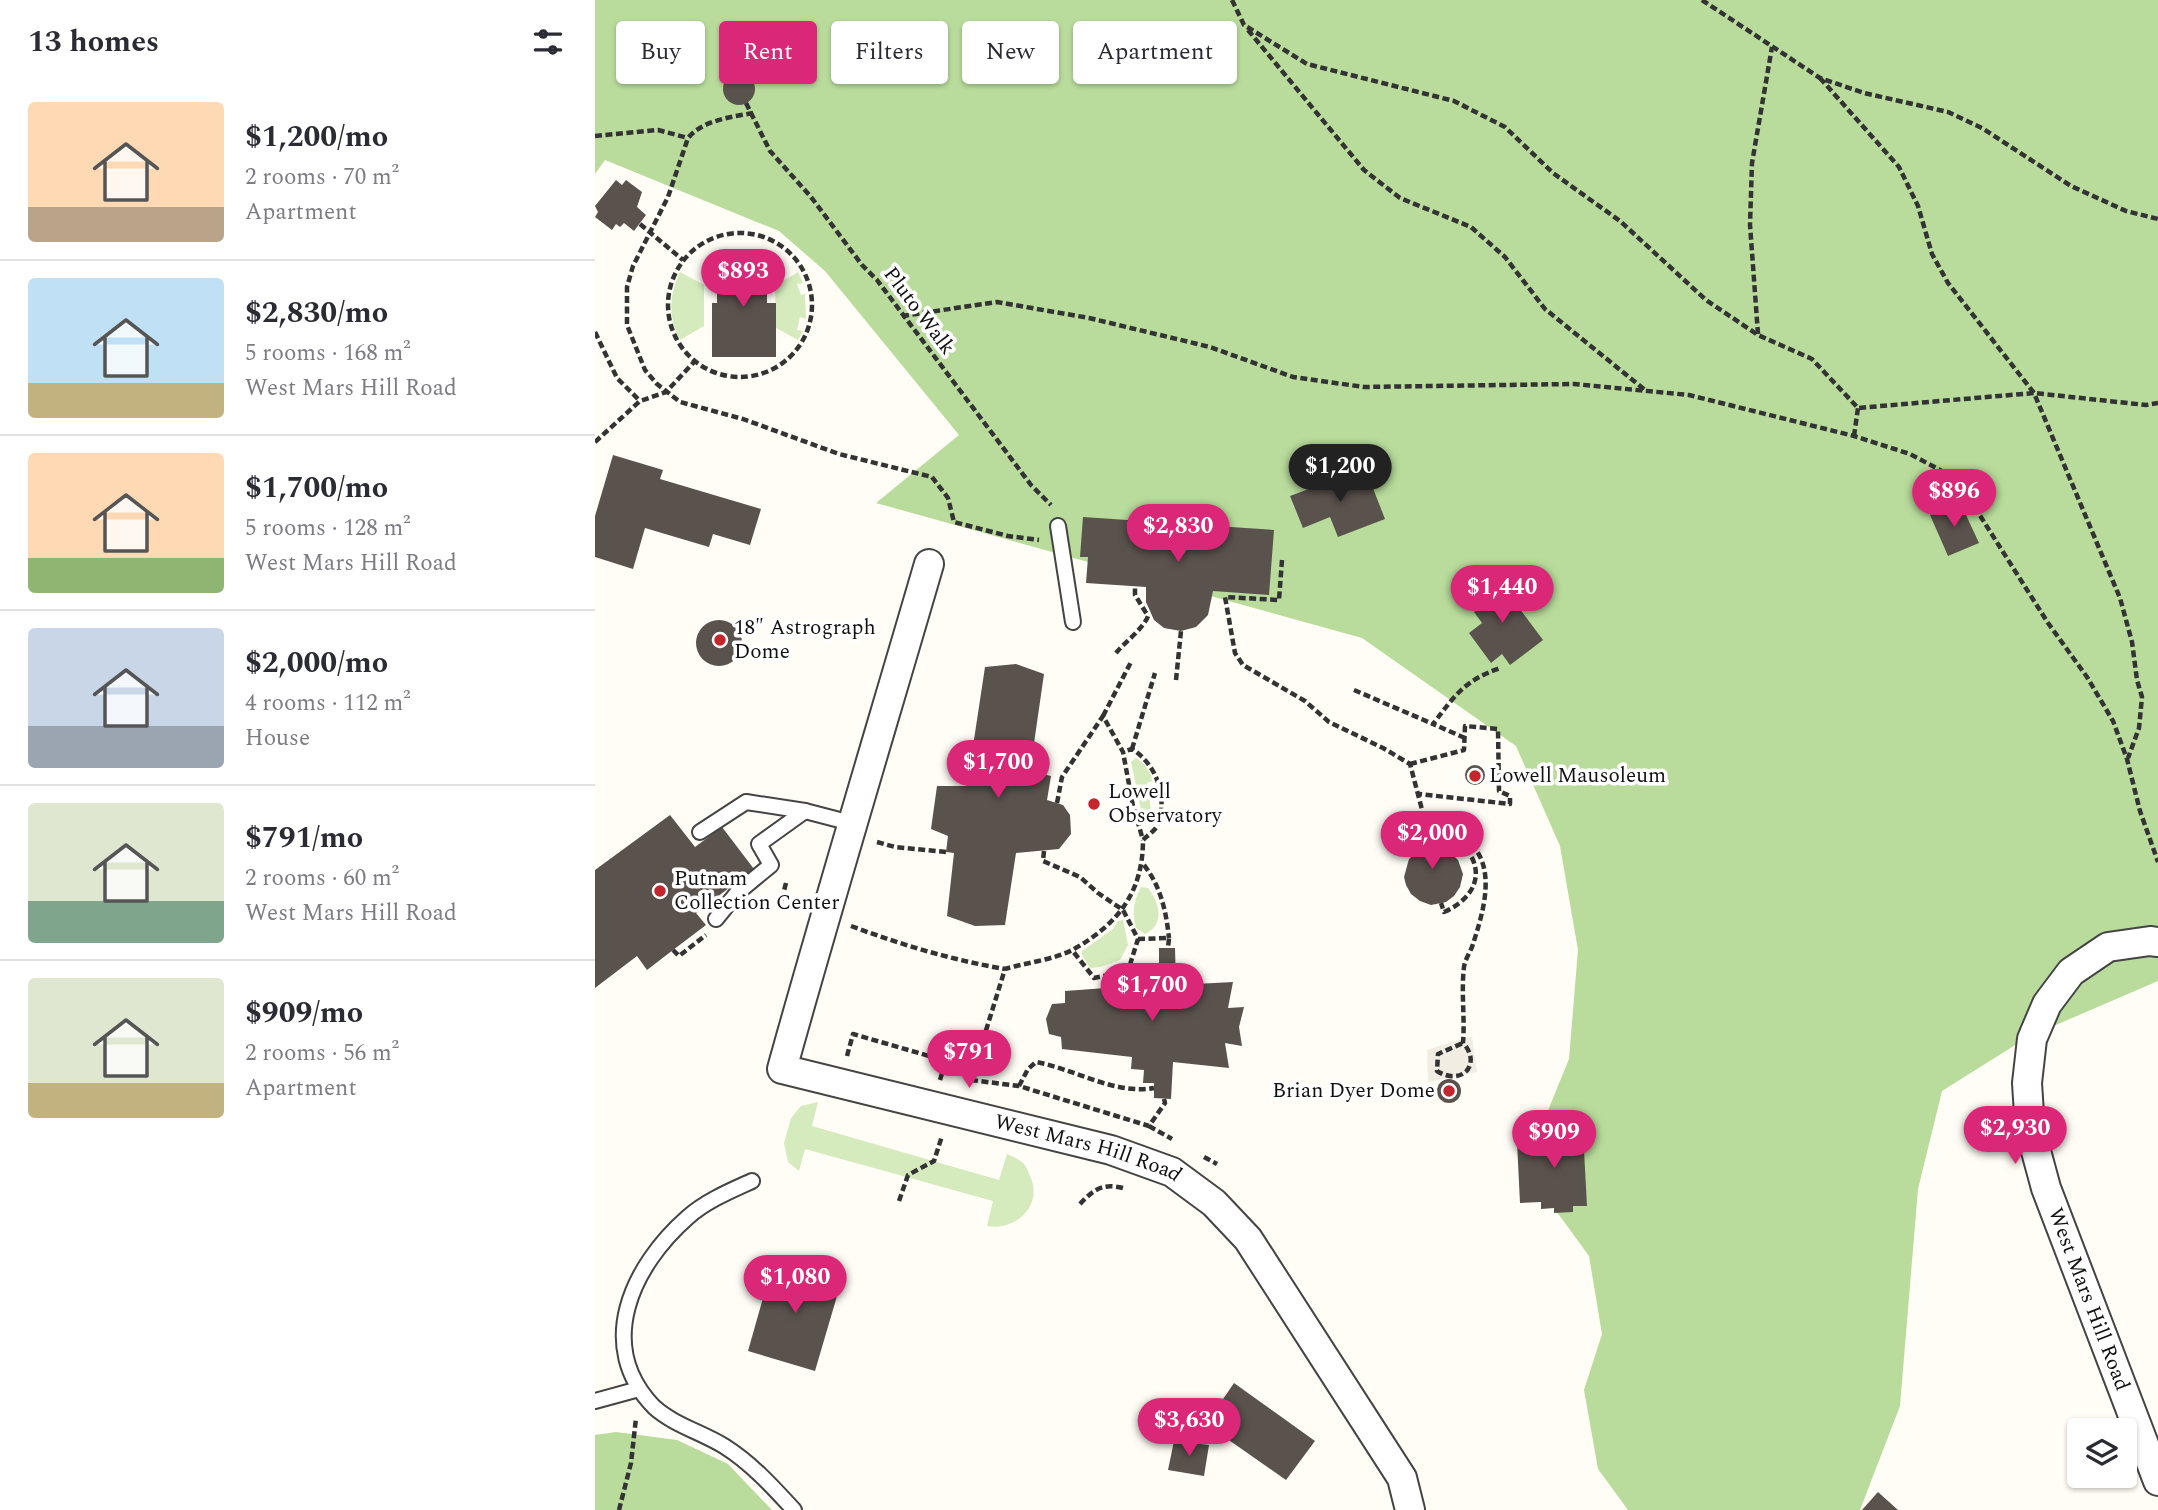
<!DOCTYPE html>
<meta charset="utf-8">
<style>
:root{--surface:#fff;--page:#f7f7f7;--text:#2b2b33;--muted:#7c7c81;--line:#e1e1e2;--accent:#db2777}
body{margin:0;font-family:Spectral,serif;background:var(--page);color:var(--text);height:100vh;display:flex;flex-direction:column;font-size:26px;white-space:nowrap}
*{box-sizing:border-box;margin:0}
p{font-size:23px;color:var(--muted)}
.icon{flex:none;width:38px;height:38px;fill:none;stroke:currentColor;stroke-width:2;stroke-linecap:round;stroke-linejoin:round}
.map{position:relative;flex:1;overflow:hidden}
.panel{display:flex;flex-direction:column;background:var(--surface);width:595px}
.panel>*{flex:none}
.top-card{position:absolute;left:21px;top:21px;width:665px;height:63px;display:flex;gap:14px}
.controls{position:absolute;left:1472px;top:1418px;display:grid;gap:14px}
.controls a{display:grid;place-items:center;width:70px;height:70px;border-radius:7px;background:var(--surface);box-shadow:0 2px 5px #0004;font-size:35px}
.price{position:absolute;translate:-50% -60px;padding:0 16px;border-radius:24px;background:var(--accent);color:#fff;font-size:23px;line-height:46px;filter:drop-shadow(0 2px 4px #0008)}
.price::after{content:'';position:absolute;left:50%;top:42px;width:21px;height:16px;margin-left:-10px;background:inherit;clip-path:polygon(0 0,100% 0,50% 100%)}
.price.on{background:#222;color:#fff}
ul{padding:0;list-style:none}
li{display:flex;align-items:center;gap:21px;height:175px;padding:0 28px}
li+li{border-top:2px solid var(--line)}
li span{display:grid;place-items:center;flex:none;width:196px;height:140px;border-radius:7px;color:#555}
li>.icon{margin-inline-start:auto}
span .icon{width:84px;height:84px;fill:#fffc;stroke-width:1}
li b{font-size:30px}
h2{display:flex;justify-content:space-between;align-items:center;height:84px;padding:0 28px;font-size:30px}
.chip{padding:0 24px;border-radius:7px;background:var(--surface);box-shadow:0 2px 5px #0004;font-size:24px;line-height:63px}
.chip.on{background:var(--accent);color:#fff}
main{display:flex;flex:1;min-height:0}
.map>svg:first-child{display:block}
.green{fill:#d5ebbd}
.forest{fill:#b9dc9c}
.plaza{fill:#f1ede2}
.building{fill:#5a524d}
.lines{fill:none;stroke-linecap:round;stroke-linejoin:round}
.service-casing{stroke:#444;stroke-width:18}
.minor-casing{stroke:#444;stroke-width:32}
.path{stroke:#333;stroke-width:4.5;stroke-dasharray:7 3.5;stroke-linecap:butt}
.service{stroke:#fff;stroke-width:14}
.minor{stroke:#fff;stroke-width:28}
.poi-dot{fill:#c4262e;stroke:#fff;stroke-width:2.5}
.labels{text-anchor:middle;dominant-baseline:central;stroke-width:7;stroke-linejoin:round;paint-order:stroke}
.street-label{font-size:21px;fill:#111;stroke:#fff}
.poi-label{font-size:21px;fill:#111;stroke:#fff;text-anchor:start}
</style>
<main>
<section class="panel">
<h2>13 homes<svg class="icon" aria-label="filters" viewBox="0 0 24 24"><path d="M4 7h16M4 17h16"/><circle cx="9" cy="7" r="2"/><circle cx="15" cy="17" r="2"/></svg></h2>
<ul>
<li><span style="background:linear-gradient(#ffd9b3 75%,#b9a48a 0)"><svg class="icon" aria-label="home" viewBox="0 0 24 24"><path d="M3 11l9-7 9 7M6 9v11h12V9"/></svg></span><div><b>$1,200/mo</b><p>2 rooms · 70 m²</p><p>Apartment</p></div></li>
<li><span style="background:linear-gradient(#bfe0f5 75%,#c2b280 0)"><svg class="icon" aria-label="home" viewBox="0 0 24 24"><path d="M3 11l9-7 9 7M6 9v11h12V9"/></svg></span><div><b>$2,830/mo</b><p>5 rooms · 168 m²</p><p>West Mars Hill Road</p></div></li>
<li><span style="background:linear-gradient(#ffd9b3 75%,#8fb573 0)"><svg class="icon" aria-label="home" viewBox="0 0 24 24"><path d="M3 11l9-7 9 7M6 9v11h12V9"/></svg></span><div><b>$1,700/mo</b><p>5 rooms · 128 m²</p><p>West Mars Hill Road</p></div></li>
<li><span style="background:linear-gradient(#c9d6e8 70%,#9aa5b1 0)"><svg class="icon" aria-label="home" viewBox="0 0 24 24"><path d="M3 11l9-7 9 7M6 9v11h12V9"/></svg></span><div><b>$2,000/mo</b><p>4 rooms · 112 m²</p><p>House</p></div></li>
<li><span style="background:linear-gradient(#dfe7d0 70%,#7fa58c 0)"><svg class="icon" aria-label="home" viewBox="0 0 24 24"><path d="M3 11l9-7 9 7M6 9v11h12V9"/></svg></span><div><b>$791/mo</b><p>2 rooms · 60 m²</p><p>West Mars Hill Road</p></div></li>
<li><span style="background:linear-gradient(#dfe7d0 75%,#c2b280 0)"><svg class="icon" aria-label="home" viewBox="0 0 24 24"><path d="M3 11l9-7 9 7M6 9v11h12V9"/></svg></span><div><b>$909/mo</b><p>2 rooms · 56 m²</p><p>Apartment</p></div></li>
</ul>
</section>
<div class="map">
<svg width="1563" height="1510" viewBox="0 0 1563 1510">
<rect width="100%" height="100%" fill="#fffdf5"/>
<g class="green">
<path d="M85,272L109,285V326L85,340C73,318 74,295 85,272Z"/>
<polygon points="203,272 208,283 202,284 206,295 210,294 211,319 205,317 202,330 208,331 203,340 181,328 180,286"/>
<polygon points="541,758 549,764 556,775 557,781 552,783 556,810 563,810 562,821 559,824 549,824 536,762"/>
<path d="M546,887L553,888C565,903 570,925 550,934L541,928C537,912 538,902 546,887Z"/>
<polygon points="528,920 533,945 525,960 506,967 495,968 487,955 487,951 518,929 523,921"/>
<path d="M223,1102L217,1126L404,1180L412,1154C417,1156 423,1159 427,1162C431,1165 433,1171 435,1176C449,1206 420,1231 392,1226L398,1201L210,1149L204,1171L193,1162L189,1143L196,1118L206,1106Z"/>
</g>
<g class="forest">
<polygon points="0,0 1563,0 1563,981 1433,1037 1347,1091 1323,1189 1305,1406 1265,1510 1033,1510 1003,1469 989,1390 1007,1334 994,1256 959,1208 945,1130 974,1059 983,950 965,846 921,746 767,638 281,503 364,435 230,271 184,231 10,160 0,174"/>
<polygon points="21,1432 82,1440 133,1464 177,1510 0,1510 0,1435"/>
</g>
<polygon class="plaza" points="877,1037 882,1072 833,1082 832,1050 869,1038"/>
<g class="building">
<circle cx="144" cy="89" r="16"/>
<polygon points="21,180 27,185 31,180 47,192 42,207 51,215 39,231 29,223 25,227 21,224 17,230 0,217 3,212 0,206"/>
<polygon points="172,254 172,303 181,303 181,357 117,357 117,303 122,303 122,255"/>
<polygon points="18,455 68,470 65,479 166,509 155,545 118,534 114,547 50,528 38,569 0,557 0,516"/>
<polygon points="770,468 790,519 743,537 735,517 708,528 695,496"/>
<polygon points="1365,502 1384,543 1353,556 1335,515"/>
<polygon points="488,517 679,530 674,595 618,591 613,615 601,627 586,631 569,628 559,620 551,602 551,587 491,583 493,557 485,557"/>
<polygon points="901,577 948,640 915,665 907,654 896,663 874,633 887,623 879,612 886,606 877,595"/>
<circle cx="124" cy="643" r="23"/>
<polygon points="421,664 449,674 435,771 456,776 452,800 468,805 475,815 476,834 464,849 421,853 410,925 380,926 352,916 359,853 351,852 353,836 336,829 342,786 372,786 390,667"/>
<circle cx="880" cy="775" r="10"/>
<polygon points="75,815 100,847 127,827 159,869 101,913 111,925 78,950 52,970 42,956 0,988 0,870"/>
<polygon points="837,829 840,847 856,853 863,860 868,874 865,887 859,896 851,902 836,905 825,901 816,894 811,885 809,877 814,859 822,852 818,831"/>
<polygon points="564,948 580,948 581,985 638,982 633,1008 649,1007 644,1027 647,1046 630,1043 634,1068 578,1062 576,1099 559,1098 559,1083 548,1083 549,1070 536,1069 537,1057 467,1049 466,1037 454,1034 451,1019 457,1004 470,1003 470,991 538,986 538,975 550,974 551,963 564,963"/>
<circle cx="854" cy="1091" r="12"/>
<polygon points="969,1120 983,1120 983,1132 988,1132 992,1206 978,1206 978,1212 959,1213 959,1208 946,1209 946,1202 925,1203 922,1142 943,1141 942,1132 970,1131"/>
<polygon points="179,1259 247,1279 220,1371 153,1351"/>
<polygon points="639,1383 720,1441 691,1480 611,1424"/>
<polygon points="579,1441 614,1445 609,1476 573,1470"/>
<polygon points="1283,1492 1303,1510 1267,1510"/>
</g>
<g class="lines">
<g class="service-casing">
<g id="service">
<polyline points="463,526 478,622"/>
<polyline points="105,832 151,802 210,811 256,823"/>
<polyline points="121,919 142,893 176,865 164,844 210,811"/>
<path d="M157,1181C135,1191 111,1201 93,1217C36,1267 0,1346 59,1407C79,1425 106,1432 129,1446C156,1463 177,1486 199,1510"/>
<polyline points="0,1401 44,1389"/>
</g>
</g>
<g class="minor-casing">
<g id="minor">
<path id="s1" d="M334,564C285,732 234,900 187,1069L516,1150L577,1172L619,1203L653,1239L807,1478L815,1510"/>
<path id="s2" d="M1563,942L1555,941L1513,947L1476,972L1452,1004L1437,1039L1432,1083L1435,1129L1451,1188L1563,1481"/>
</g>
</g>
<g class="path">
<polyline points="637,0 649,25 712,64 859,101 910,127 958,173 1025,221 1111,300 1163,335 1217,359 1263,408 1439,393 1551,405 1563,403"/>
<polyline points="1107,0 1225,78 1269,93 1353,112 1387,128 1476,186 1531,211 1563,219"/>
<polyline points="653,30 769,170 805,198 876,227 910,257 950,309 1050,390"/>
<polyline points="1225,78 1304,167 1323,206 1337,254 1353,283 1439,393 1525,598 1537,642 1542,680 1547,697 1544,728 1533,758"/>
<polyline points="151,103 175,151 216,197 267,265 282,280 436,485 456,505"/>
<path d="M158,113C136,117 108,120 93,138L73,197L38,266L32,287V325L50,370L62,384L85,402L148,419L244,454L337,477L353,498L359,522L413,536L444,540"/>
<polyline points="0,136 63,130 93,138"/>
<polyline points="45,224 88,260"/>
<circle cx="145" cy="305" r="72"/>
<polyline points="307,316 402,302 494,318 615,347 698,377 769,387 979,384 1094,395 1259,436 1315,454 1345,470 1372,495 1453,623 1492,677 1518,721 1532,759 1545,811 1563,862"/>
<polyline points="0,332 22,378 45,401"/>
<polyline points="1163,334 1155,225 1157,163 1177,47"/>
<polyline points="1259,436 1263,408"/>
<polyline points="0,442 45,401 71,392 99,362"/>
<path d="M687,560L684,600L630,597L640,653L648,665L710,701L734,722L788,748L815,764L830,821C848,821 860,830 873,841C903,867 888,913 877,947C874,954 870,960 869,967C866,992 870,1018 868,1043C887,1063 868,1087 842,1071L843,1054L868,1043"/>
<path d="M521,653C530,642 549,628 553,616L540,595V586"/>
<polyline points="581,680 586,631"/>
<polyline points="759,690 838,724"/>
<polyline points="508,716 536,662"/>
<path d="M870,738L838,724C861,694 869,681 905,668"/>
<polyline points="537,749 560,673"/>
<polyline points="815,764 869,750 870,726 903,729 904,791 915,796 915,804 824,794"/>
<polyline points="462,803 467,777 508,716 528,752 538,806 548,840"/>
<polyline points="830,821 830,829"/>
<path d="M841,821V826C853,835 872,846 878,860C888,884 870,903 849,912L846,903"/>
<polyline points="282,842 300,847 351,852"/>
<polyline points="449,851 448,861 485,877 503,893 528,910 543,939 533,971 499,978 477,950"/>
<path d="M549,865C566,887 571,911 574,938"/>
<polyline points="184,910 191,883"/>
<path d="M256,926C307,945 357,960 410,969"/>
<polyline points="543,939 574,938 573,948"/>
<polyline points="78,950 84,956 111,935"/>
<path d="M252,1056L258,1034L379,1069L410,969C430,963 462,959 479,949C523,924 548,892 548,840C553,835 561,830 563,824C573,796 561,764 537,749L528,752"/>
<polyline points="345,1080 351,1060"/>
<polyline points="376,1080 424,1086 554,1126 570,1103 569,1099"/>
<path d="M424,1086L433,1069L441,1062C480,1069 519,1095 559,1088"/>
<polyline points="554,1126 577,1139"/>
<polyline points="609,1157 622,1164"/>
<polyline points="304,1201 313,1175 339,1161 347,1136"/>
<path d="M485,1204C499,1189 508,1183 528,1188"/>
<polyline points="24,1510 36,1463 41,1418"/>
</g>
<use href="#service" class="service"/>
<use href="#minor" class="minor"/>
</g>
<g class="poi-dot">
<circle cx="125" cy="640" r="7"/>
<circle cx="880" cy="776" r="7"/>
<circle cx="499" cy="804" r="7"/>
<circle cx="65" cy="891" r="7"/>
<circle cx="854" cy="1091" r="7"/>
</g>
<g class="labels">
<g class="street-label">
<text transform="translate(324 311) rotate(53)">Pluto Walk</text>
<text stroke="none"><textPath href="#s1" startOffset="842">West Mars Hill Road</textPath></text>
<text stroke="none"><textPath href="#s2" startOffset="444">West Mars Hill Road</textPath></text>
</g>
<g class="poi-label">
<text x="139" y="628">18″ Astrograph<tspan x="139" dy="24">Dome</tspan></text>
<text x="894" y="776">Lowell Mausoleum</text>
<text x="513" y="792">Lowell<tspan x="513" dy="24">Observatory</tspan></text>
<text x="79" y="879">Putnam<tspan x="79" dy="24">Collection Center</tspan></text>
<text x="840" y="1091" text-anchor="end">Brian Dyer Dome</text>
</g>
</g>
</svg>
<div class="controls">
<a><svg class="icon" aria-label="layers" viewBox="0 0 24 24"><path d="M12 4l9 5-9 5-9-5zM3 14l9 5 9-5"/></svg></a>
</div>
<b class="price" style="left:148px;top:309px">$893</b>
<b class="price on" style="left:745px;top:504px">$1,200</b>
<b class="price" style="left:1359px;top:529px">$896</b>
<b class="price" style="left:583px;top:564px">$2,830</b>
<b class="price" style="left:907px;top:625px">$1,440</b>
<b class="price" style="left:403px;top:800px">$1,700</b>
<b class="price" style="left:837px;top:871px">$2,000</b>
<b class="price" style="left:557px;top:1023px">$1,700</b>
<b class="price" style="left:374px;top:1090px">$791</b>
<b class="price" style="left:1420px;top:1166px">$2,930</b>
<b class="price" style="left:959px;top:1170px">$909</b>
<b class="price" style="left:200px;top:1315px">$1,080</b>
<b class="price" style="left:594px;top:1458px">$3,630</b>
<div class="top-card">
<a class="chip">Buy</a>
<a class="chip on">Rent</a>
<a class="chip">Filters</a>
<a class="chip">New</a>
<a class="chip">Apartment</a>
</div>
</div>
</main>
